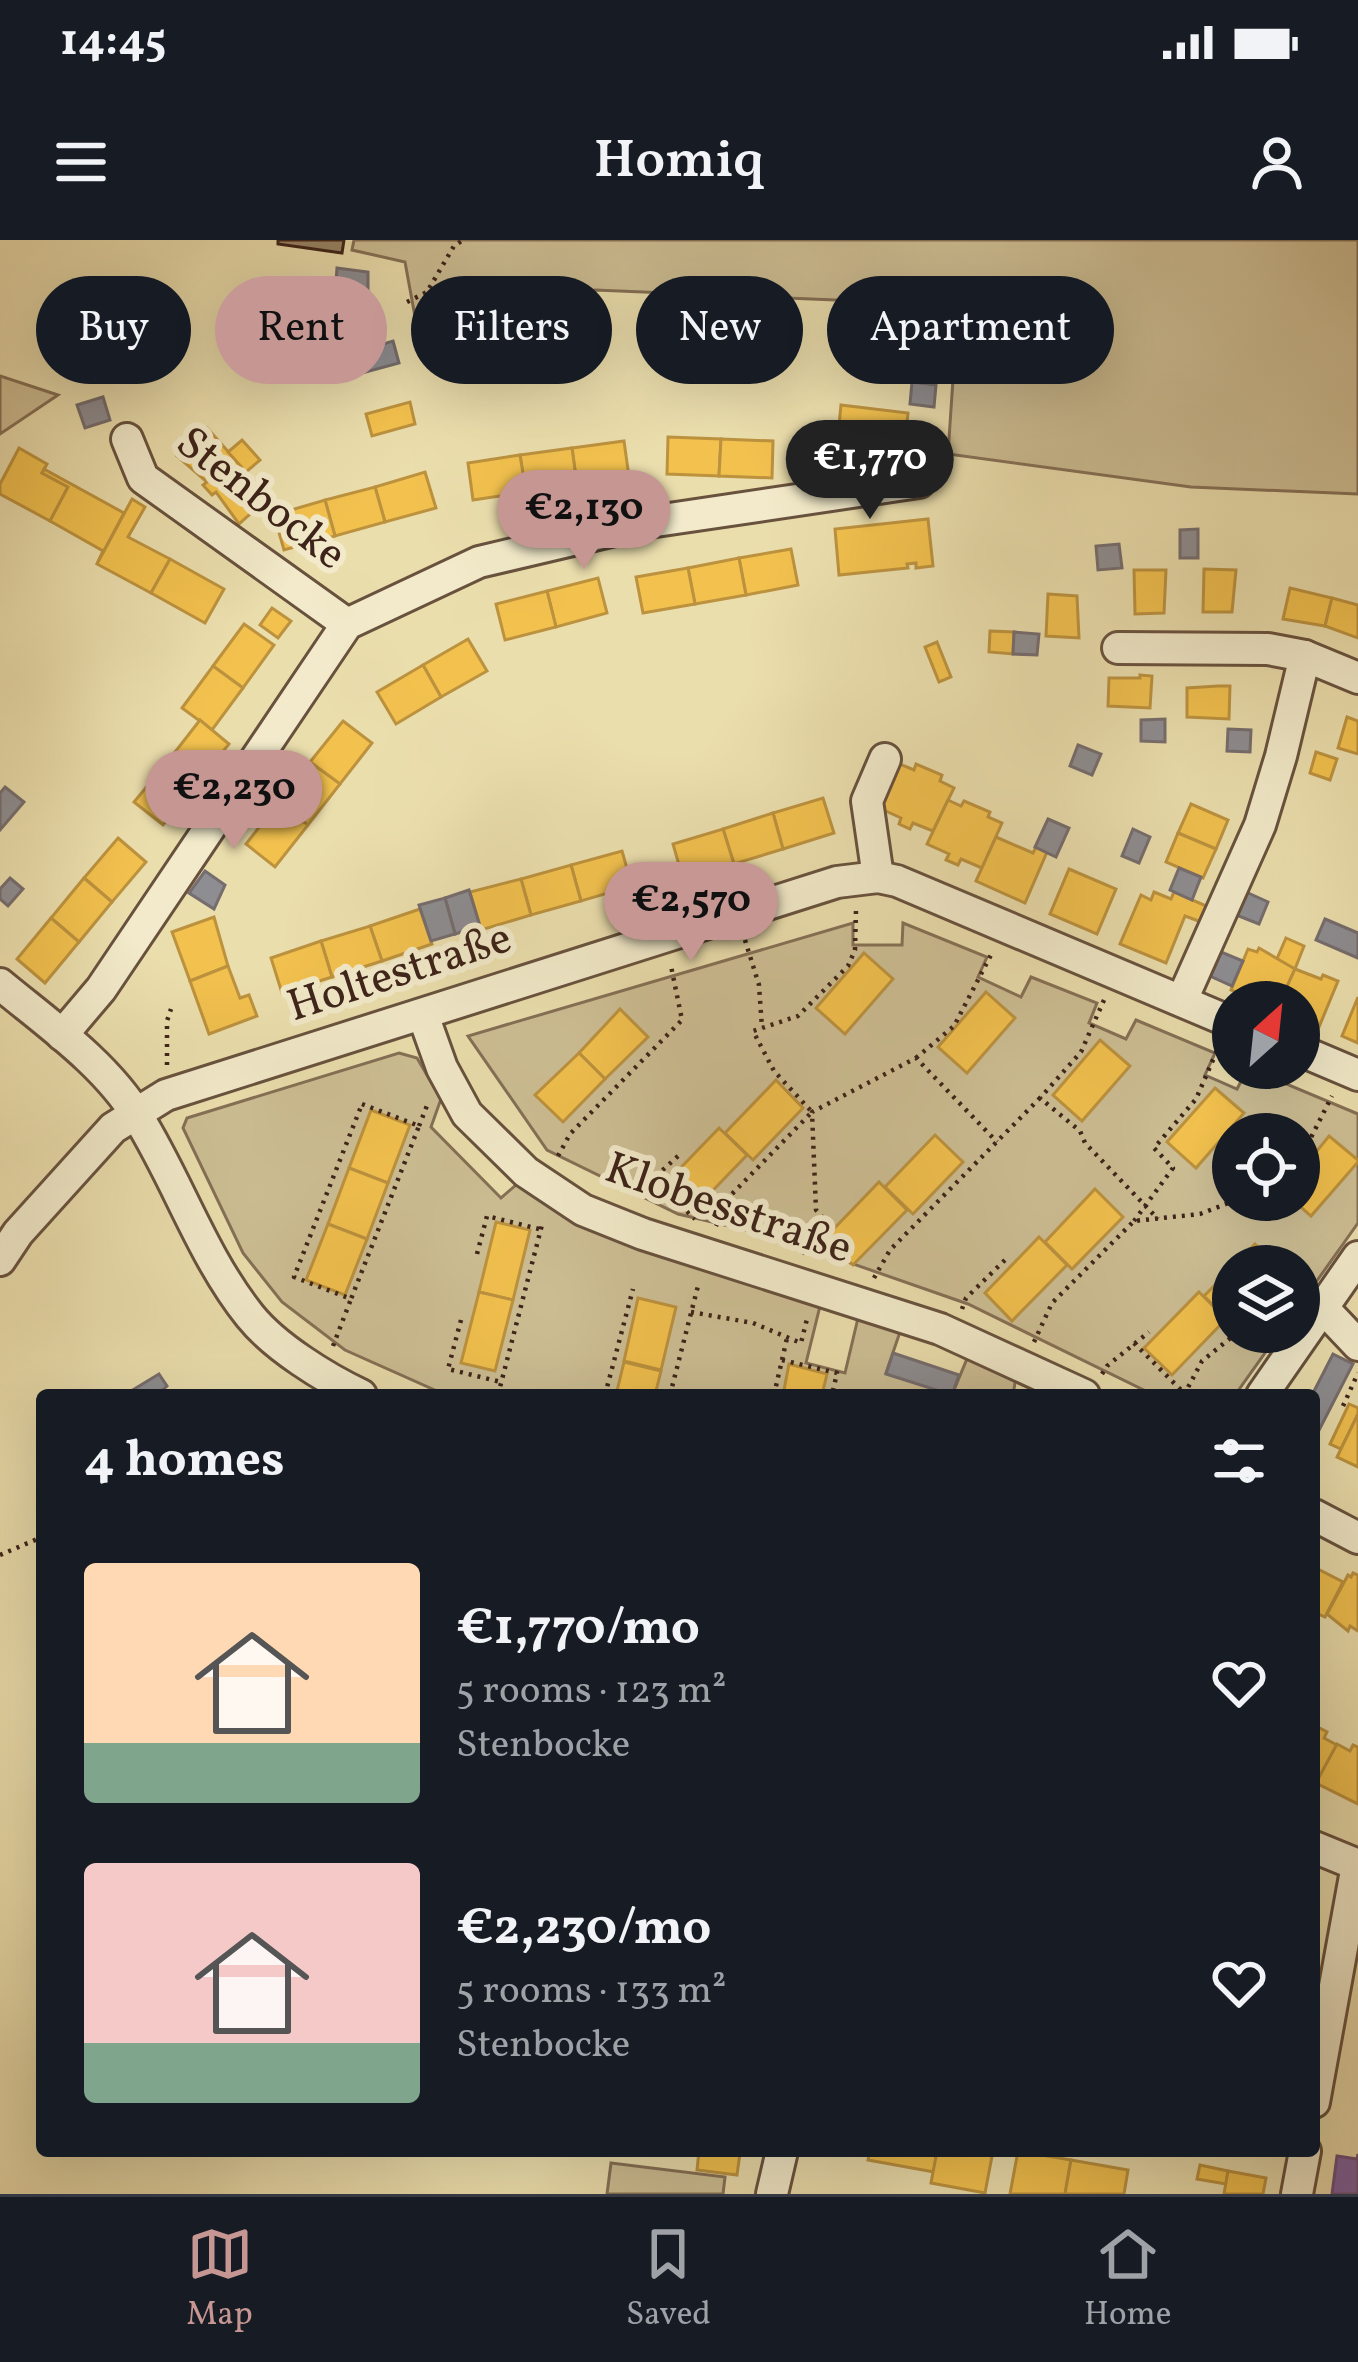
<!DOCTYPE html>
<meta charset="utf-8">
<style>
:root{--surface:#171b24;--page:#20242c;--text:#f1f3f6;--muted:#9ea1a6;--line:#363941;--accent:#c59692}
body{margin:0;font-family:Vollkorn,serif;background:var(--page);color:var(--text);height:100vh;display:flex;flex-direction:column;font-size:45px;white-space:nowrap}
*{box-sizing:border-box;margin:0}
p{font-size:39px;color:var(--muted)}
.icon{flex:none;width:66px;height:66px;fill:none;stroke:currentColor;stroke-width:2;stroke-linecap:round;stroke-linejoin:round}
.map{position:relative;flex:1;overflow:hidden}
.side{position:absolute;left:36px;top:1149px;width:1284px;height:768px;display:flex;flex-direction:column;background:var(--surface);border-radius:12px;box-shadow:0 12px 48px #0002}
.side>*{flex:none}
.guide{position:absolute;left:36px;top:36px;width:1287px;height:108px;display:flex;gap:24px}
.needle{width:78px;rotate:27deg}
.controls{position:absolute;left:1212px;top:741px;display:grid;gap:24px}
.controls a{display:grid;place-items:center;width:108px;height:108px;border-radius:50%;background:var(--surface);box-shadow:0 12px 48px #0002;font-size:60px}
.price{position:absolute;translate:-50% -102px;padding:0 27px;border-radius:42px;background:var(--accent);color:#111;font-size:39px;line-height:78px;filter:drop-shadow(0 3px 6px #0008)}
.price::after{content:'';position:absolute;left:50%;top:72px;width:36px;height:27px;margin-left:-18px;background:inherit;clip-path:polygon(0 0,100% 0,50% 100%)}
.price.active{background:#222;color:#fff}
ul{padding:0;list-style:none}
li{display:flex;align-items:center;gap:36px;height:300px;padding:0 48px}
li span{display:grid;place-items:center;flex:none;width:336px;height:240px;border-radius:12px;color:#555}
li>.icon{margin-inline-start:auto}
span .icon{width:144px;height:144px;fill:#fffc;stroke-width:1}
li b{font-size:51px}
h2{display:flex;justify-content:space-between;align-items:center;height:144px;padding:0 48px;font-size:51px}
.tag{padding:0 42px;border-radius:54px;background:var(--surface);box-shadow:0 12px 48px #0002;font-size:42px;line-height:108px}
.tag.active{background:var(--accent);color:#111}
.status{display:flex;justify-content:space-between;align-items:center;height:84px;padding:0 60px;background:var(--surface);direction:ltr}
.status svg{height:33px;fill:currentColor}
header{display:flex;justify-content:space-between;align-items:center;height:156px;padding:0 48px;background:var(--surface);font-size:54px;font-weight:600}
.dock{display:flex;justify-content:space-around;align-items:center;height:168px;border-top:3px solid var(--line);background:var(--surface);font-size:33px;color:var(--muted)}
.dock a{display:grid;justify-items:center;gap:6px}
.dock .active{color:var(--accent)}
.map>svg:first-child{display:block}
.green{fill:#cdbe94;stroke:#857056;stroke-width:3;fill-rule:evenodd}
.homes{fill:#f2c14e;stroke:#bc923e;stroke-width:3}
.offices{fill:#7b5ea7;stroke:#684c7c;stroke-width:3}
.industry{fill:#8d8d92;stroke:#756d6e;stroke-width:3}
.building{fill:#978466;stroke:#3d2319;stroke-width:3}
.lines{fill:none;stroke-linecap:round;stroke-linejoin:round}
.minor-casing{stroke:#68523e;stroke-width:36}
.path{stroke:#3d2319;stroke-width:4.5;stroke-dasharray:3 6;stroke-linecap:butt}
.minor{stroke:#f2eaca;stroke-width:30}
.labels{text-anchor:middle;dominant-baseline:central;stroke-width:12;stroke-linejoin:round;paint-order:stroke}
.street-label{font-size:45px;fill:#3d2319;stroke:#f2eaca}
</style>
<div class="status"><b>14:45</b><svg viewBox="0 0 49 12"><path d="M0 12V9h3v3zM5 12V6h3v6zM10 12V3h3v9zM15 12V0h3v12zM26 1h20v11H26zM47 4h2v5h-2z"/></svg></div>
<header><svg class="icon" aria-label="menu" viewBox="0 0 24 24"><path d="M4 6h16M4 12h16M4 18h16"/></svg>Homiq<svg class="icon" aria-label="person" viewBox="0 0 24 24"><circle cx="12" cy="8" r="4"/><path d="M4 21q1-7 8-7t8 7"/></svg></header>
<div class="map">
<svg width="1358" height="1954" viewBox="0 0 1358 1954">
<rect width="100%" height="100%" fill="#ebdead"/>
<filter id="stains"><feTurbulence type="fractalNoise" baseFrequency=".00167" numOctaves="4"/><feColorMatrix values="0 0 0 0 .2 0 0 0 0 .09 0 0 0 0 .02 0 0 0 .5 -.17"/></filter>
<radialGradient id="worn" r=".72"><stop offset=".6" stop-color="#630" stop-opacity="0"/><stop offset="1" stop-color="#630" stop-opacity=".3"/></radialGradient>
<g class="green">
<polygon points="354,0 1358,0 1358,254 1191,247 948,214 958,65 595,50 416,82 405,22 352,10"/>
<polygon points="0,136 58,155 0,194"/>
<path d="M853,683V705H902L903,683L987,717L978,737L1021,757L1031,737L1097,763L1089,783L1126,799L1136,780L1215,813L1205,835L1237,849L1248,828L1358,874V983L1299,1066V1026H1233V1092H1280L1235,1155H1154L968,1064L776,997L678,974L547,910L468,796ZM1233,894H1299V960H1233Z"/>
<polygon points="399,813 417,818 441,859 431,887 501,958 517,944 597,992 820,1066 806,1123 845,1133 858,1078 901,1089 886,1133 952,1155 969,1114 1017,1131 1013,1155 446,1155 345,1110 282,1062 243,1013 183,888 187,878"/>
<polygon points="611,1923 725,1937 723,1954 607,1954"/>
</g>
<g class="homes">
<polygon points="410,162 415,184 372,196 366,174"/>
<polygon points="841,165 908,173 904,212 876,205 875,208 859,206 859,203 837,205"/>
<polygon points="207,188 269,257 239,284 216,252 212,255 203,245 207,242 177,216"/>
<polygon points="668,197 721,199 719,236 667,234"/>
<polygon points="721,199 773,201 772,238 719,236"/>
<polygon points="242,200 260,220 246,232 228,212"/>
<polygon points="624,201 629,237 577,245 572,208"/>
<polygon points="19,208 47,224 42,233 68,247 50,281 0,254 0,244"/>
<polygon points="572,208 577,245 526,252 520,215"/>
<polygon points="520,215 526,252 473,260 468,223"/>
<polygon points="44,229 124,273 97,324 103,311 50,281 68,247 42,233"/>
<polygon points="425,232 436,268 385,282 375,247"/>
<polygon points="375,247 385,282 335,296 325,260"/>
<polygon points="132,259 145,267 128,297 170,319 151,353 97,324"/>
<polygon points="325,260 335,296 284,310 274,275"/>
<polygon points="928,279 933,326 916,328 916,323 907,324 908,328 839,335 835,289"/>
<polygon points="791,309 798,345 746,355 739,318"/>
<polygon points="739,318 746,355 695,364 688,328"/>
<polygon points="170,319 224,349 205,383 151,353"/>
<polygon points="688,328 695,364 643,373 636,337"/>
<polygon points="1204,329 1236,330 1232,372 1203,372"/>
<polygon points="1134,330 1166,330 1164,373 1135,374"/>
<polygon points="598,338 607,373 556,387 547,351"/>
<polygon points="1290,348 1332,358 1325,386 1283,379"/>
<polygon points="547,351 556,387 505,400 496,364"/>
<polygon points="1048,354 1077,356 1079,398 1046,396"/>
<polygon points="1332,358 1358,365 1358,398 1325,386"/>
<polygon points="272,368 291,381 278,398 260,385"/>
<polygon points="244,384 274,405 243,448 213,426"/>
<polygon points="990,391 1014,392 1013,414 989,412"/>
<polygon points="468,399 487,431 441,457 423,425"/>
<polygon points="937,402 951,437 939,442 925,407"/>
<polygon points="423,425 441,457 396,484 377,452"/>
<polygon points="213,426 243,448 212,490 182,468"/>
<polygon points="1140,435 1152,436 1150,468 1108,466 1109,438 1140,438"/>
<polygon points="1218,446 1230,446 1229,479 1187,477 1187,448"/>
<polygon points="1347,477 1358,481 1358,514 1338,508"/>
<polygon points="200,480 229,504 196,545 168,521"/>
<polygon points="343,481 372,503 340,544 310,522"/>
<polygon points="1316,512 1337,519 1330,540 1310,533"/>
<polygon points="168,521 196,544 163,585 134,562"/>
<polygon points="310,522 340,544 308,585 278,563"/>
<polygon points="895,522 914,530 916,524 942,535 940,541 954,548 933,591 913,583 910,589 899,584 901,578 877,567"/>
<polygon points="823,558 834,593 783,609 773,573"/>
<polygon points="948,560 961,566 964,561 990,572 988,577 1002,583 982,628 961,619 958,625 946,620 949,614 927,604"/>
<polygon points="278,563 308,585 275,627 246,604"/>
<polygon points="1191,564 1228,580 1216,609 1178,593"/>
<polygon points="773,573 783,609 734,624 723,589"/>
<polygon points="723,589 734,624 683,639 673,604"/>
<polygon points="1178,593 1216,609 1203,638 1166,622"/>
<polygon points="996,597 1033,613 1036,607 1047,612 1025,663 976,641"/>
<polygon points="118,598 146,622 112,662 84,638"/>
<polygon points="622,611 632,646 581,661 571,625"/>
<polygon points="571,625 581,661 531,675 521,639"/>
<polygon points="1069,629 1116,649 1097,694 1050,674"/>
<polygon points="84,638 112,662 79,702 51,678"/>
<polygon points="521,639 531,675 481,690 470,652"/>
<polygon points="1154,652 1171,659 1174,652 1211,668 1204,683 1185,676 1166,723 1120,704 1141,655 1151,660"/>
<polygon points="420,669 432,704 382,721 370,686"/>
<polygon points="214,677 228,726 190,741 172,692"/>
<polygon points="51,678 79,702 45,743 17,719"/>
<polygon points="370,686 382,721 332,737 321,701"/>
<polygon points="1286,698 1304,706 1295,729 1276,721"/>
<polygon points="321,701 332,737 282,753 271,718"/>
<polygon points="1259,708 1295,729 1280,762 1260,762 1231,750 1248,709 1257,712"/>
<polygon points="864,713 893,739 845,794 816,768"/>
<polygon points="228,726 240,758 249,755 257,776 209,794 190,741"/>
<polygon points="1295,729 1321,739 1323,735 1338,741 1319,787 1299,778 1299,762 1280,762"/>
<polygon points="986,752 1015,778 967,833 938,807"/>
<polygon points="1358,757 1358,803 1342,796"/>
<polygon points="620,769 648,797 605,839 579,813"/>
<polygon points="1100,800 1130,826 1082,881 1053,855"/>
<polygon points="579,813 605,839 563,882 535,855"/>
<polygon points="776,840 803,868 753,920 725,893"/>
<polygon points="1215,848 1244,873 1196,928 1167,902"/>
<polygon points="371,870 410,885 388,943 349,928"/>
<polygon points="719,888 747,915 693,971 665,944"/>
<polygon points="935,895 963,922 913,974 885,947"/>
<polygon points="1329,896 1358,920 1358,922 1311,976 1293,960 1299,960 1299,933"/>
<polygon points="349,928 388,943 367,999 328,984"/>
<polygon points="879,942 907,970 853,1025 825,998"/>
<polygon points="1095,949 1123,977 1072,1029 1045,1002"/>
<polygon points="496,982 530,990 513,1060 479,1052"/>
<polygon points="328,984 367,999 345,1055 306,1040"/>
<polygon points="1039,997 1067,1025 1012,1081 985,1053"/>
<polygon points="1255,1004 1277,1026 1234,1026"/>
<polygon points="1233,1027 1233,1079 1232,1084 1204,1056"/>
<polygon points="479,1052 513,1060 495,1131 461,1123"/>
<polygon points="1199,1052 1226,1079 1172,1135 1144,1108"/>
<polygon points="638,1058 676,1067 661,1130 624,1121"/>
<polygon points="624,1122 661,1131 655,1155 616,1155"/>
<polygon points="789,1124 827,1134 822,1155 783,1155"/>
<polygon points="1349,1164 1358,1168 1358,1174 1341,1209 1330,1204"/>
<polygon points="1358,1174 1358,1227 1337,1217"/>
<polygon points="1314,1327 1343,1342 1325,1377 1314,1372"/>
<polygon points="1353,1333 1358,1335 1358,1391 1350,1386 1348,1391 1327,1374 1348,1335 1351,1337"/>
<polygon points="1314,1485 1327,1492 1324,1498 1337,1505 1316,1543"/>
<polygon points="1337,1504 1350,1511 1353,1505 1358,1507 1358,1564 1316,1543"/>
<polygon points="699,1911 740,1913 737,1935 697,1930"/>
<polygon points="870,1911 937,1911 934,1932 868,1920"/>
<polygon points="937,1911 993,1911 985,1953 931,1943"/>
<polygon points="1018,1911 1071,1920 1065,1954 1010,1954"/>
<polygon points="1071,1920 1128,1930 1124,1954 1065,1954"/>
<polygon points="1200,1925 1228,1931 1226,1944 1197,1939"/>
<polygon points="1228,1931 1266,1938 1263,1954 1224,1954"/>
</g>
<polygon class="offices" points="1358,1914 1358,1954 1332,1954 1337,1916 1357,1919"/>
<g class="industry">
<polygon points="337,28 368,32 368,58 335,56"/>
<polygon points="366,63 370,86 322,92 318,70"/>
<polygon points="393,101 399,123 355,135 349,114"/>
<polygon points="912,142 936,145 934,167 910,164"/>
<polygon points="103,157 110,180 85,188 77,165"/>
<polygon points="1198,289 1198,318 1180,318 1180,290"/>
<polygon points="1119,304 1122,328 1098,330 1096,306"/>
<polygon points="1014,392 1039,394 1037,415 1013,414"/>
<polygon points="1165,479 1165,502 1141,501 1141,480"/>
<polygon points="1228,489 1251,490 1250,512 1227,511"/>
<polygon points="1078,505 1101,514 1092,535 1070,526"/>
<polygon points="5,547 24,562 0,590 0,553"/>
<polygon points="1048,579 1069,588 1056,617 1035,607"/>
<polygon points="1133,589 1150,597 1139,623 1122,616"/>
<polygon points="1179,628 1201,637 1192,660 1170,650"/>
<polygon points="205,631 225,645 214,669 189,653"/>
<polygon points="10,638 23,649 8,666 0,659 0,649"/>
<polygon points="469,650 480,686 455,694 445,658"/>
<polygon points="1246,652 1268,662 1259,684 1236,675"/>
<polygon points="445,658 455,694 431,701 419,665"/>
<polygon points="1325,679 1358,693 1358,718 1316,700"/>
<polygon points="1221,712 1243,721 1232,746 1210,736"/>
<polygon points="893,1113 959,1135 952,1155 886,1134"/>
<polygon points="1333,1114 1353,1124 1314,1200 1312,1155"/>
<polygon points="159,1134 167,1146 157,1155 135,1155 131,1151"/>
</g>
<polygon class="building" points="278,0 344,0 342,13 278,4"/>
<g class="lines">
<g class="minor-casing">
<g id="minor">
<polyline points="127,199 143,238 347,384"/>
<polyline points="1118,408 1268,409 1305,416 1358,438"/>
<polyline points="878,637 867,561 885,519"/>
<path d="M0,744C47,783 106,824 138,877C178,941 202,1016 250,1076C275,1107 325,1138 361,1155"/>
<polyline points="1182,760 1260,585 1281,516 1305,416"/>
<polyline points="423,775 442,828 467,874 526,932 583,970 643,994 940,1089 1084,1155"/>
<polyline points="62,795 101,749 347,384 479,322 649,282 919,242"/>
<polyline points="1299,810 1358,835"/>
<polyline points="0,1020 18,993 113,888 166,855 837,642 878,637 897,641 1233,783"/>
<polyline points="1323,1068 1358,1105"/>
<polyline points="1262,1155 1358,1017"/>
<polyline points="1314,1275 1358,1298"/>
<polyline points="1314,1607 1358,1625"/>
<polyline points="1314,1862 1357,1625"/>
<polyline points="772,1954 782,1911"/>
<polyline points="1297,1954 1305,1911"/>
</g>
</g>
<g class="path">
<polyline points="407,62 427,52 454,6 463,0"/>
<polyline points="745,700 759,745 762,788"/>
<polyline points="1104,760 1081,812 1040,858 1080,891 1085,903 1158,979"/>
<polyline points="916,818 954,786 992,713"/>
<polyline points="167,825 167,781 171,769"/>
<polygon points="362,864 419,886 351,1059 294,1037"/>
<polyline points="419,886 428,863"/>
<polyline points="558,916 570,894 682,780 671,726"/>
<polyline points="678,916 653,939 695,979"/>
<polyline points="1299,921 1332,856"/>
<polyline points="1134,981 1173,928 1154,908 1196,859 1219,806"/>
<polyline points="716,986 732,954 812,872 774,831 753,791 798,776 848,726 855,710 856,670"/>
<polyline points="477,1014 487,976 539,989"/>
<polyline points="802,1014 826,981 816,970 812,872 916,818 997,902"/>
<polyline points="874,1038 890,1010 1040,858"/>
<polyline points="962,1069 966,1058 1005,1020"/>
<polyline points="691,1072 753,1083 801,1103 808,1075"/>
<polyline points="461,1080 448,1129 501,1142"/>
<polyline points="1034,1102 1052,1063 1134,981 1200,974 1236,960"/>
<polyline points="1134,1103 1185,1154"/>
<polyline points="333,1106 351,1059"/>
<polyline points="782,1120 837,1133 832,1155"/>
<polyline points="1102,1134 1107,1126 1149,1092"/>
<polyline points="423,1155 424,1153"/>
<polyline points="498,1155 543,981"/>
<polyline points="605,1155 633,1049"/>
<polyline points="670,1155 699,1042"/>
<polyline points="774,1155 787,1098"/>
<polyline points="1184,1155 1202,1121 1238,1092"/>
<polyline points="1343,1166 1358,1133"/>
<polyline points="0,1315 42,1297"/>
</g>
<use href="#minor" class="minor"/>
</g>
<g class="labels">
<g class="street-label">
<text transform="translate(260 260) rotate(38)">Stenbocke</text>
<text transform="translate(400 734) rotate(-18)">Holtestraße</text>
<text transform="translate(728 970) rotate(19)">Klobesstraße</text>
</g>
</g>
<rect width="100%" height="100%" filter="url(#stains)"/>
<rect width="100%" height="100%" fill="url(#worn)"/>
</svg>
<div class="controls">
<a><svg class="needle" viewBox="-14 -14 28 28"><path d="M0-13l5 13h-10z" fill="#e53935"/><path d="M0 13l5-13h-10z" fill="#9ea1a6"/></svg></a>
<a><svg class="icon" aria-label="locate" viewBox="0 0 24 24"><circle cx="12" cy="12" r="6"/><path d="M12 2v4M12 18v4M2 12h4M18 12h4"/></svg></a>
<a><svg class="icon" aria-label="layers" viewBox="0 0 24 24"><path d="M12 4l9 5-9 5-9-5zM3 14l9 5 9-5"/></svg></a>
</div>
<b class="price active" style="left:870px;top:282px">€1,770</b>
<b class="price" style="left:584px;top:332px">€2,130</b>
<b class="price" style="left:234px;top:612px">€2,230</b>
<b class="price" style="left:691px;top:724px">€2,570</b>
<div class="guide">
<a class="tag">Buy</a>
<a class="tag active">Rent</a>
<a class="tag">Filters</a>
<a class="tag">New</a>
<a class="tag">Apartment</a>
</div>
<section class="side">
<h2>4 homes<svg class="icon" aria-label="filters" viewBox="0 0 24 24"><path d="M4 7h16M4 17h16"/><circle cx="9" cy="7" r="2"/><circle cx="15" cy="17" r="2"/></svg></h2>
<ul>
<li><span style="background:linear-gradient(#ffd9b3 75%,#7fa58c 0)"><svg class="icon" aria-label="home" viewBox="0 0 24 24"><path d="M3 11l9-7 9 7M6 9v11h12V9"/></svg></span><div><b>€1,770/mo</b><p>5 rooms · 123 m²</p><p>Stenbocke</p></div><svg class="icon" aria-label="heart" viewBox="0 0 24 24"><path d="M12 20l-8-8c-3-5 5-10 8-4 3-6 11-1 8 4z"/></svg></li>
<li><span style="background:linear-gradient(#f6c9c9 75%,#7fa58c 0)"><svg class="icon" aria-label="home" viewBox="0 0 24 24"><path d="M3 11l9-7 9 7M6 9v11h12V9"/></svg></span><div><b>€2,230/mo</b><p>5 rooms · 133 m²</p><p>Stenbocke</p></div><svg class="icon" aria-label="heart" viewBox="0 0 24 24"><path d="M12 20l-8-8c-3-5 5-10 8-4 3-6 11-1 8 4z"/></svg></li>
</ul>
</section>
</div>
<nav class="dock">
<a class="active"><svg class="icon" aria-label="map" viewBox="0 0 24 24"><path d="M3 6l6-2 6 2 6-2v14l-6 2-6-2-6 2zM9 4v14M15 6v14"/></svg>Map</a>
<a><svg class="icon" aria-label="saved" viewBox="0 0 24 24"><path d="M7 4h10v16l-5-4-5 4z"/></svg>Saved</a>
<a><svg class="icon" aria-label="home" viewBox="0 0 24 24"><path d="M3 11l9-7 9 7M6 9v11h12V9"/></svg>Home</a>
</nav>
